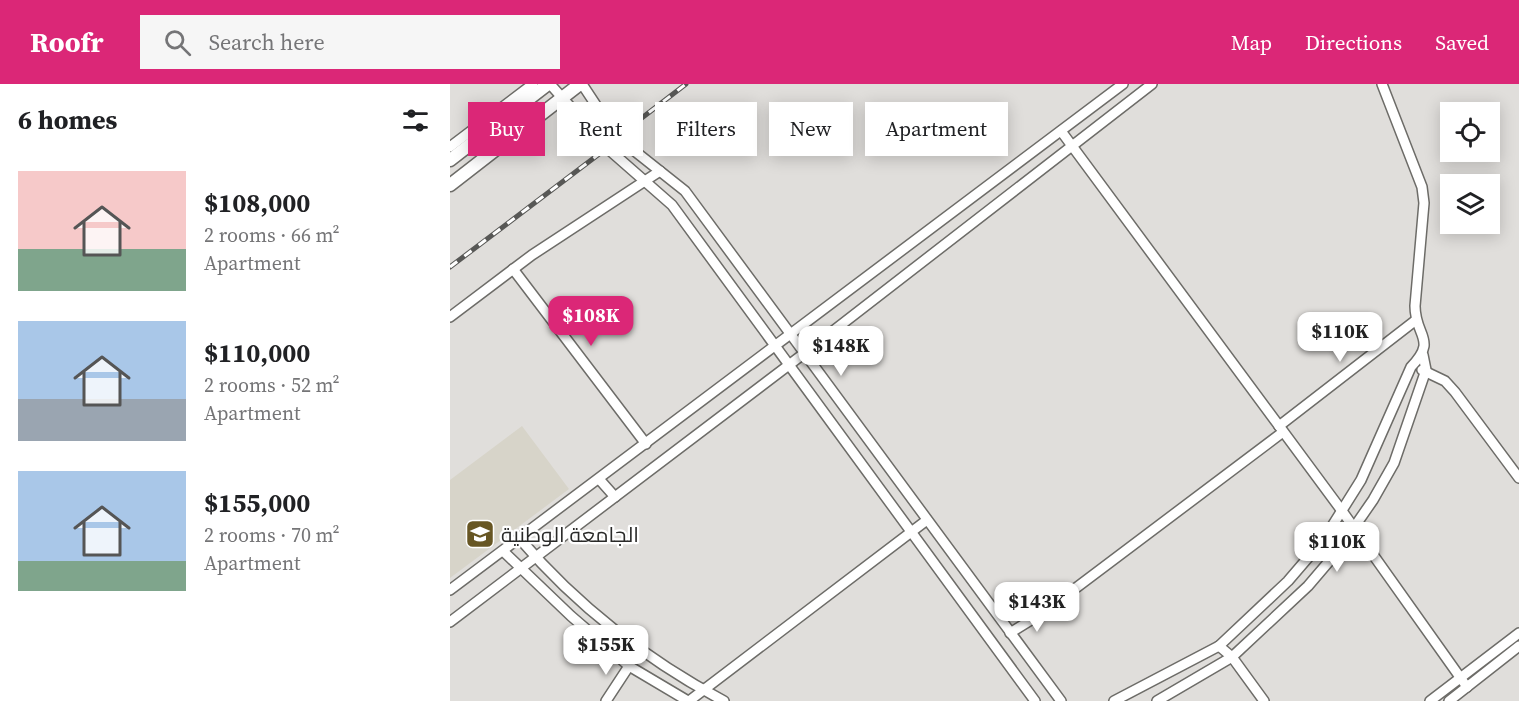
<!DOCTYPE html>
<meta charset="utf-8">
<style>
:root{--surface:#fff;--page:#f6f6f6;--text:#202124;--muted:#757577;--accent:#db2777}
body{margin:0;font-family:"Source Serif 4",Cairo,serif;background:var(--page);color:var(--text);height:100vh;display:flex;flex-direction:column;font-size:22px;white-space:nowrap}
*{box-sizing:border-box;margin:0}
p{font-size:20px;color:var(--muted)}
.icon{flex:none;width:33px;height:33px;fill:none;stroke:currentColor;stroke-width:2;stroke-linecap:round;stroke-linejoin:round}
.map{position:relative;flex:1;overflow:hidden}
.panel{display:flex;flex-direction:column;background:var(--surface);width:450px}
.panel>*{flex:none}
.banner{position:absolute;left:18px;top:18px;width:570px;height:54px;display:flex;gap:12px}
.fabs{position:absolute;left:990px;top:18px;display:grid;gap:12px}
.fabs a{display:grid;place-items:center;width:60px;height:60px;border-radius:0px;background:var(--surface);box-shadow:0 3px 15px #0003;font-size:30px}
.price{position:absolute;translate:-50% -51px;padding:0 14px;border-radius:12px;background:#fff;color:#222;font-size:20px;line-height:39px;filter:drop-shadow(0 2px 3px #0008)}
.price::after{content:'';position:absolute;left:50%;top:36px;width:18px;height:14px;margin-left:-9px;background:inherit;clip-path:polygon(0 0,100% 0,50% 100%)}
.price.on{background:var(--accent);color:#fff}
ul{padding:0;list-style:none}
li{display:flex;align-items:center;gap:18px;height:150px;padding:0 18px}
li span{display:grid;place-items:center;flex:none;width:168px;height:120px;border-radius:0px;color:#555}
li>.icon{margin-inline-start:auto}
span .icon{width:72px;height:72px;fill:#fffc;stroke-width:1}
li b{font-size:26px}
h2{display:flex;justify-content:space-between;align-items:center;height:72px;padding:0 18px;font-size:26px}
.tag{padding:0 21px;border-radius:0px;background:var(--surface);box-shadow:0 3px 15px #0003;font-size:21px;line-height:54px}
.tag.on{background:var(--accent);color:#fff}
header{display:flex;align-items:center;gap:36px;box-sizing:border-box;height:84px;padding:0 30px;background:var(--accent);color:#fff}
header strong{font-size:28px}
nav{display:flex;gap:33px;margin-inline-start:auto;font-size:21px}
.search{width:420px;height:54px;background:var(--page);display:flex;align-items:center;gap:15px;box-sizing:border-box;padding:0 21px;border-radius:0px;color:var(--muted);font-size:22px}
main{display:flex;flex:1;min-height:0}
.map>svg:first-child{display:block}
.built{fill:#d7d4c9}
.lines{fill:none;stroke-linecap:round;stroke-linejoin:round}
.minor-casing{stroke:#6d6c68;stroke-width:12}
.major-casing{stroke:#6d6c68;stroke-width:15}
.minor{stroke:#fff;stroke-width:9}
.major{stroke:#fff;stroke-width:12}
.rail-casing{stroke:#585856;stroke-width:5}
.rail{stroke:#fff;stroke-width:3;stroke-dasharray:9;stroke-linecap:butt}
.labels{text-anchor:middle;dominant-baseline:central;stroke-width:4.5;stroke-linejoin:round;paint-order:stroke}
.poi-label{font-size:21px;fill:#2a2a29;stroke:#fff;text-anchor:start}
</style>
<header>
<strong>Roofr</strong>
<div class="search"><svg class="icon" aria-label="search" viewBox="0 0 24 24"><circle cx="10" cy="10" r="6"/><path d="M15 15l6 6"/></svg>Search here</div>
<nav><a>Map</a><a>Directions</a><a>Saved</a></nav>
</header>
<main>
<section class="panel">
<h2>6 homes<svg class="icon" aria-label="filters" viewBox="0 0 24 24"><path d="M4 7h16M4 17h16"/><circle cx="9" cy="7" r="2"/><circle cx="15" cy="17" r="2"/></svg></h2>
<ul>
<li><span style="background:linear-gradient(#f6c9c9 65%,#7fa58c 0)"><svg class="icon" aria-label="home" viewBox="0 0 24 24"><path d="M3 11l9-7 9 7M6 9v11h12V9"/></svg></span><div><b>$108,000</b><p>2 rooms · 66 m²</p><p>Apartment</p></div></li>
<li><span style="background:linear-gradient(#a9c7e8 65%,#9aa5b1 0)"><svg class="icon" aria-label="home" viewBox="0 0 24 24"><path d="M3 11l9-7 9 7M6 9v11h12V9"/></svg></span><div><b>$110,000</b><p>2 rooms · 52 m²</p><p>Apartment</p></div></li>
<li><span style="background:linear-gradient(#a9c7e8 75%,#7fa58c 0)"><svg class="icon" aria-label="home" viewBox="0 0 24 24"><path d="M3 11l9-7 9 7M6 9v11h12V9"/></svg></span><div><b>$155,000</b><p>2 rooms · 70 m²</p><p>Apartment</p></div></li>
</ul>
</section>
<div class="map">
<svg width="1069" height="617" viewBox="0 0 1069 617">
<rect width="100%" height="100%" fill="#e0dedb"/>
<polygon class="built" points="72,342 119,405 0,494 0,396"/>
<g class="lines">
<g class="minor-casing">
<g id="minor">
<polyline points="100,0 157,64 222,121 585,617"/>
<polyline points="132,0 167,53 235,107 611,617"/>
<polyline points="611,47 892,427 1017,603"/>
<polyline points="0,63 83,0"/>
<polyline points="63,185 196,360"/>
<polyline points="0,233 82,171 210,87"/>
<polyline points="972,286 995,297 1005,308 1069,394"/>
<polyline points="829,342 966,236"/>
<polyline points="149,395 165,413"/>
<path d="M70,455C126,521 198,577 274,617"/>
<polyline points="53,467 121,532 179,582 238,617"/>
<polyline points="0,506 673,0"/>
<polyline points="0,538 356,268 702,0"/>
<polyline points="560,549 594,528 833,348"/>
<polyline points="769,562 782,573 814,617"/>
<polyline points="156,617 179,582"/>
<polyline points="239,617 477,436"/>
<path d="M664,617L769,562L838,497L874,455L911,396L961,283C988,255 965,253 965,222L974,119L972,103L932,0"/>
<polyline points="707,617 782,573 858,502 887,468 923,416 944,379 976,286 973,271"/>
<polyline points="980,617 1069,549"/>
<polyline points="999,617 1069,562"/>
</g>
</g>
<g class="major-casing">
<g id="major">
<polyline points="0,76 98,0"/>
<polyline points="0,101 130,0"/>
</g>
</g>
<use href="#minor" class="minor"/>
<use href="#major" class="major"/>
<g class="rail-casing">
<polyline id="rail" points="0,183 157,64 167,53 236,0"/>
</g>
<use href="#rail" class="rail"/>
</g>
<defs>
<g id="university-square" transform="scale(1.5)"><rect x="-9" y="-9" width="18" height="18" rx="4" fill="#675623" stroke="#fff"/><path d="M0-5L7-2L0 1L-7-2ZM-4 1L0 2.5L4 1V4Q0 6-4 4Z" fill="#fff"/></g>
</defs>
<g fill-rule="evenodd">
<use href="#university-square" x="30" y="450"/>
</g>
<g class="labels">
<g class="poi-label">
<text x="51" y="450">الجامعة الوطنية</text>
</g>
</g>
</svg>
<div class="fabs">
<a><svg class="icon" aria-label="locate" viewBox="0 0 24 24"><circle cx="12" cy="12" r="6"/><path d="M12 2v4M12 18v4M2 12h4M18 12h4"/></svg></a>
<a><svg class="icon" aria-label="layers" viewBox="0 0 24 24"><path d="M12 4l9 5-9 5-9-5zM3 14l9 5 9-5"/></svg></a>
</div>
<b class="price on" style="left:141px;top:263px">$108K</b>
<b class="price" style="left:890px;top:279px">$110K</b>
<b class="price" style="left:391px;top:293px">$148K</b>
<b class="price" style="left:887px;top:489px">$110K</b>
<b class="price" style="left:587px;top:549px">$143K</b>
<b class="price" style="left:156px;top:592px">$155K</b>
<div class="banner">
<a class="tag on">Buy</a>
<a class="tag">Rent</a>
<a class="tag">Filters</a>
<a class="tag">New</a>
<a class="tag">Apartment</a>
</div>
</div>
</main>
